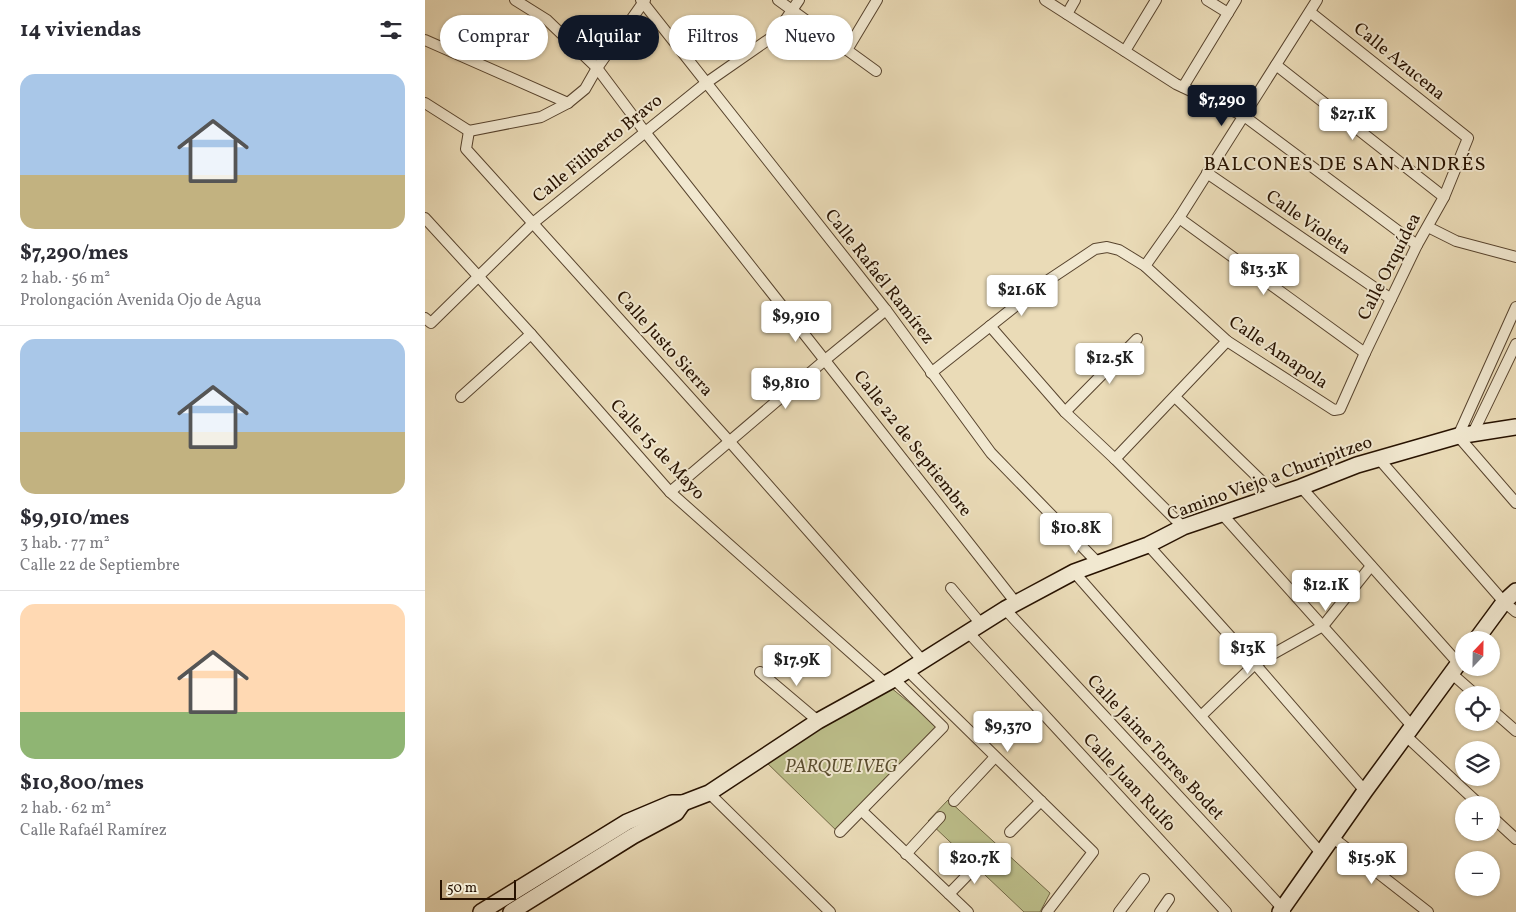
<!DOCTYPE html>
<html lang="es">
<meta charset="utf-8">
<style>
:root{--surface:#fff;--page:#f2f2f3;--text:#2b2b33;--muted:#7c7c81;--line:#e1e1e2;--accent:#111827}
body{margin:0;font-family:Vollkorn,serif;background:var(--page);color:var(--text);height:100vh;display:flex;flex-direction:column;font-size:19px;white-space:nowrap}
*{box-sizing:border-box;margin:0}
p{font-size:16px;color:var(--muted)}
.icon{flex:none;width:28px;height:28px;fill:none;stroke:currentColor;stroke-width:2;stroke-linecap:round;stroke-linejoin:round}
.map{position:relative;flex:1;overflow:hidden}
.drawer{display:flex;flex-direction:column;background:var(--surface);width:425px}
.drawer>*{flex:none}
.guide{position:absolute;left:15px;top:15px;width:475px;height:45px;display:flex;gap:10px}
.needle{width:32px;rotate:22deg}
.tools{position:absolute;left:1030px;top:631px;display:grid;gap:10px}
.tools a{display:grid;place-items:center;width:45px;height:45px;border-radius:50%;background:var(--surface);box-shadow:0 1px 4px #0004;font-size:25px}
.scale{position:absolute;left:15px;bottom:12px;width:76px;box-sizing:border-box;padding-left:5px;border:2px solid #271200;border-top:0;font-size:14px;line-height:18px;white-space:nowrap;color:#271200;-webkit-text-stroke:4px #f1e8d0;paint-order:stroke}
.price{position:absolute;translate:-50% -42px;padding:0 11px;border-radius:5px;background:#fff;color:#222;font-size:16px;line-height:32px;filter:drop-shadow(0 1px 2px #0008)}
.price::after{content:'';position:absolute;left:50%;top:30px;width:15px;height:11px;margin-left:-8px;background:inherit;clip-path:polygon(0 0,100% 0,50% 100%)}
.price.active{background:var(--accent);color:#fff}
ul{padding:0;list-style:none}
li{display:grid;align-content:center;gap:10px;height:265px;padding:0 20px}
li+li{border-top:1px solid var(--line)}
li span{display:grid;place-items:center;height:155px;border-radius:15px;color:#555}
li>.icon{margin-inline-start:auto}
span .icon{width:90px;height:90px;fill:#fffc;stroke-width:1}
li b{font-size:21px}
h2{display:flex;justify-content:space-between;align-items:center;height:60px;padding:0 20px;font-size:21px}
.chip{padding:0 18px;border-radius:22px;background:var(--surface);box-shadow:0 1px 4px #0004;font-size:18px;line-height:45px}
.chip.active{background:var(--accent);color:#fff}
main{display:flex;flex:1;min-height:0}
.map>svg:first-child{display:block}
.green{fill:#bcbe8a;stroke:#726845}
.lines{fill:none;stroke-linecap:round;stroke-linejoin:round}
.street-casing{stroke:#58442e;stroke-width:12}
.secondary-casing{stroke:#271200;stroke-width:18}
.street{stroke:#f1e8d0;stroke-width:10}
.secondary{stroke:#f1e8d0;stroke-width:15}
.labels{text-anchor:middle;dominant-baseline:central;stroke-width:4;stroke-linejoin:round;paint-order:stroke}
.street-label{font-size:18px;fill:#271200;stroke:#f1e8d0}
.park-label{font-size:18px;font-style:italic;fill:#5b4e30;stroke:#f1e8d0}
.quarter-label{font-size:20px;letter-spacing:1px;fill:#271200;stroke:#f1e8d0}
</style>
<main>
<section class="drawer">
<h2>14 viviendas<svg class="icon" aria-label="filters" viewBox="0 0 24 24"><path d="M4 7h16M4 17h16"/><circle cx="9" cy="7" r="2"/><circle cx="15" cy="17" r="2"/></svg></h2>
<ul>
<li><span style="background:linear-gradient(#a9c7e8 65%,#c2b280 0)"><svg class="icon" aria-label="home" viewBox="0 0 24 24"><path d="M3 11l9-7 9 7M6 9v11h12V9"/></svg></span><div><b>$7,290/mes</b><p>2 hab. · 56 m²</p><p>Prolongación Avenida Ojo de Agua</p></div></li>
<li><span style="background:linear-gradient(#a9c7e8 60%,#c2b280 0)"><svg class="icon" aria-label="home" viewBox="0 0 24 24"><path d="M3 11l9-7 9 7M6 9v11h12V9"/></svg></span><div><b>$9,910/mes</b><p>3 hab. · 77 m²</p><p>Calle 22 de Septiembre</p></div></li>
<li><span style="background:linear-gradient(#ffd9b3 70%,#8fb573 0)"><svg class="icon" aria-label="home" viewBox="0 0 24 24"><path d="M3 11l9-7 9 7M6 9v11h12V9"/></svg></span><div><b>$10,800/mes</b><p>2 hab. · 62 m²</p><p>Calle Rafaél Ramírez</p></div></li>
</ul>
</section>
<div class="map">
<svg width="1091" height="912" viewBox="0 0 1091 912">
<rect width="100%" height="100%" fill="#eadbb7"/>
<filter id="stains"><feTurbulence type="fractalNoise" baseFrequency=".004" numOctaves="4"/><feColorMatrix values="0 0 0 0 .2 0 0 0 0 .09 0 0 0 0 .02 0 0 0 .5 -.17"/></filter>
<radialGradient id="worn" r=".72"><stop offset=".6" stop-color="#630" stop-opacity="0"/><stop offset="1" stop-color="#630" stop-opacity=".3"/></radialGradient>
<g class="green">
<polygon points="460,683 518,730 416,835 338,759"/>
<polygon points="523,800 625,893 615,912 599,912 503,821"/>
</g>
<g class="lines">
<g class="street-casing">
<g id="street">
<polyline points="90,0 122,20 172,68 220,132 591,603"/>
<polyline points="216,0 461,310 566,453 673,563"/>
<polyline points="353,0 451,71"/>
<polyline points="620,0 751,84 819,116 992,245"/>
<polyline points="782,0 803,13"/>
<polyline points="642,14 650,0"/>
<polyline points="0,40 143,103"/>
<polyline points="422,50 452,0"/>
<polyline points="700,51 731,0"/>
<polyline points="851,65 1019,197"/>
<polyline points="758,87 811,0"/>
<polyline points="0,103 44,131"/>
<polyline points="44,131 41,149 305,442 497,660"/>
<polyline points="44,131 116,117 143,103 160,89 172,68 220,0"/>
<polyline points="782,173 966,299"/>
<polyline points="0,218 106,334 245,492 460,683"/>
<polyline points="754,218 940,353"/>
<polyline points="1003,227 1031,241 1091,257"/>
<polyline points="720,266 754,218 892,0"/>
<polyline points="1091,307 1033,436 1091,503"/>
<polyline points="0,318 6,323 108,223 281,83 350,35 374,0"/>
<polyline points="565,326 640,412 690,459 758,527"/>
<polyline points="506,373 622,281 670,249 682,247 694,250 720,266 802,341 909,410 915,409 940,353 992,245 1019,197 1043,138 885,12"/>
<polyline points="36,397 106,334"/>
<polyline points="750,397 851,495"/>
<polyline points="640,412 712,339"/>
<polyline points="1048,433 1091,344"/>
<polyline points="690,459 802,341"/>
<polyline points="954,459 1079,602 1091,612"/>
<polyline points="876,487 1033,663"/>
<polyline points="245,492 400,360 461,310"/>
<polyline points="797,514 987,726"/>
<polyline points="723,545 830,664 940,791"/>
<polyline points="649,572 896,853"/>
<polyline points="526,588 556,624"/>
<polyline points="580,609 860,911"/>
<polyline points="543,632 801,912"/>
<polyline points="482,670 668,852 622,912"/>
<polyline points="335,672 393,721"/>
<polyline points="1026,673 1051,695"/>
<polyline points="1066,709 1091,731"/>
<polyline points="776,716 830,664 898,626 946,566"/>
<polyline points="980,735 1055,805"/>
<polyline points="284,793 405,912"/>
<polyline points="529,801 570,757"/>
<polyline points="437,811 543,912"/>
<polyline points="1066,816 1091,839"/>
<polyline points="415,832 518,727 469,679"/>
<polyline points="585,832 616,801"/>
<polyline points="907,837 1003,912"/>
<polyline points="481,854 515,817"/>
<polyline points="524,894 558,859"/>
<polyline points="694,912 719,879"/>
<polyline points="735,912 744,899"/>
</g>
</g>
<g class="secondary-casing">
<g id="secondary">
<polyline points="1051,640 1079,602 1091,591"/>
<polyline points="56,912 202,822 247,803 258,803 284,793 393,721 469,679 580,609 649,572 723,545 758,527 876,487 932,465 1033,436 1091,427"/>
<polyline points="86,912 208,836 251,813 258,803"/>
<polyline points="855,912 940,791 1039,656"/>
</g>
</g>
<use href="#street" class="street"/>
<use href="#secondary" class="secondary"/>
</g>
<g class="labels">
<g class="street-label">
<text transform="translate(974 62) rotate(39)">Calle Azucena</text>
<text transform="translate(173 149) rotate(-39)">Calle Filiberto Bravo</text>
<text transform="translate(883 223) rotate(35)">Calle Violeta</text>
<text transform="translate(965 267) rotate(-63)">Calle Orquídea</text>
<text transform="translate(454 277) rotate(52)">Calle Rafaél Ramírez</text>
<text transform="translate(239 344) rotate(48)">Calle Justo Sierra</text>
<text transform="translate(853 353) rotate(34)">Calle Amapola</text>
<text transform="translate(487 444) rotate(52)">Calle 22 de Septiembre</text>
<text transform="translate(232 450) rotate(47)">Calle 15 de Mayo</text>
<text transform="translate(845 479) rotate(-20)">Camino Viejo a Churipitzeo</text>
<text transform="translate(730 748) rotate(47)">Calle Jaime Torres Bodet</text>
<text transform="translate(704 783) rotate(47)">Calle Juan Rulfo</text>
</g>
<g class="park-label">
<text x="416" y="767">PARQUE IVEG</text>
</g>
<g class="quarter-label">
<text x="920" y="165">BALCONES DE SAN ANDRÉS</text>
</g>
</g>
<rect width="100%" height="100%" filter="url(#stains)"/>
<rect width="100%" height="100%" fill="url(#worn)"/>
</svg>
<div class="tools">
<a><svg class="needle" viewBox="-14 -14 28 28"><path d="M0-13l5 13h-10z" fill="#e53935"/><path d="M0 13l5-13h-10z" fill="#7c7c81"/></svg></a>
<a><svg class="icon" aria-label="locate" viewBox="0 0 24 24"><circle cx="12" cy="12" r="6"/><path d="M12 2v4M12 18v4M2 12h4M18 12h4"/></svg></a>
<a><svg class="icon" aria-label="layers" viewBox="0 0 24 24"><path d="M12 4l9 5-9 5-9-5zM3 14l9 5 9-5"/></svg></a>
<a>+</a>
<a>−</a>
</div>
<div class="scale">50 m</div>
<b class="price active" style="left:797px;top:127px">$7,290</b>
<b class="price" style="left:928px;top:141px">$27.1K</b>
<b class="price" style="left:839px;top:296px">$13.3K</b>
<b class="price" style="left:597px;top:317px">$21.6K</b>
<b class="price" style="left:371px;top:343px">$9,910</b>
<b class="price" style="left:685px;top:385px">$12.5K</b>
<b class="price" style="left:361px;top:410px">$9,810</b>
<b class="price" style="left:651px;top:555px">$10.8K</b>
<b class="price" style="left:901px;top:612px">$12.1K</b>
<b class="price" style="left:823px;top:675px">$13K</b>
<b class="price" style="left:372px;top:687px">$17.9K</b>
<b class="price" style="left:583px;top:753px">$9,370</b>
<b class="price" style="left:550px;top:885px">$20.7K</b>
<b class="price" style="left:947px;top:885px">$15.9K</b>
<div class="guide">
<a class="chip">Comprar</a>
<a class="chip active">Alquilar</a>
<a class="chip">Filtros</a>
<a class="chip">Nuevo</a>
</div>
</div>
</main>
